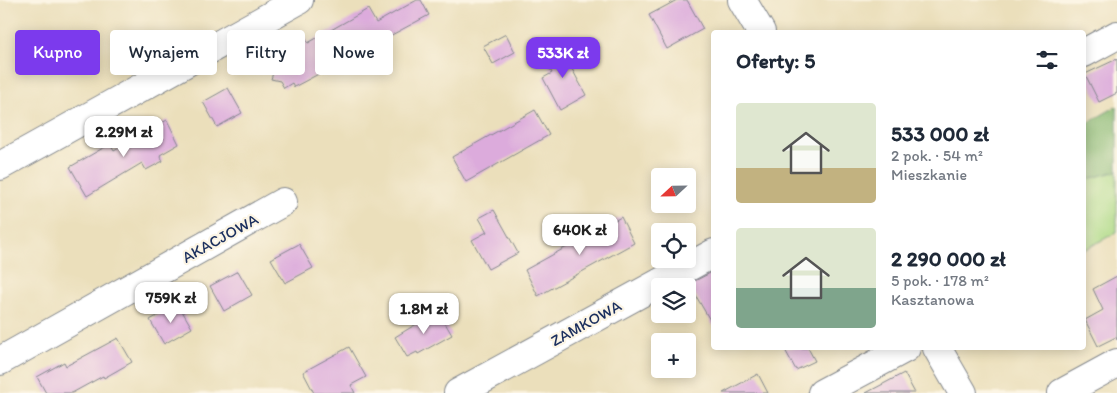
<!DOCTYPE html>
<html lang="pl">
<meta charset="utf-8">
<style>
:root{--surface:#fff;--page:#f6f6f7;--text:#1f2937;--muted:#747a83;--accent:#7c3aed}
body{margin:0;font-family:Itim,sans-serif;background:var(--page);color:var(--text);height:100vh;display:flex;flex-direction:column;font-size:19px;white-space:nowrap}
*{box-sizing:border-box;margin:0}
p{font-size:16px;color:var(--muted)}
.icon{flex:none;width:28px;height:28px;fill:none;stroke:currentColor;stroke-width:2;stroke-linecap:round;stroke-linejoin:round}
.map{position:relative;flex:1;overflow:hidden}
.details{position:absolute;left:711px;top:30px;width:375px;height:320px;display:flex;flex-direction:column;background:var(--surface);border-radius:5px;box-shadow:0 2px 12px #0003}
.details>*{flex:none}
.guide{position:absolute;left:15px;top:30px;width:475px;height:45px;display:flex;gap:10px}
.needle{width:32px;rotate:248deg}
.controls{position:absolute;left:651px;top:168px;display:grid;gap:10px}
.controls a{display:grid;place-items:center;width:45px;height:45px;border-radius:5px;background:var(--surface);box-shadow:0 2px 12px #0003;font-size:25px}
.price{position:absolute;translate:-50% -42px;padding:0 11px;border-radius:10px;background:#fff;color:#222;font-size:16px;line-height:32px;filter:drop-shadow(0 1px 2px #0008)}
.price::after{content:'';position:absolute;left:50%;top:30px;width:15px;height:11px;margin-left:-8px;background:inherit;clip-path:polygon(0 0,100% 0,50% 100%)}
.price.on{background:var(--accent);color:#fff}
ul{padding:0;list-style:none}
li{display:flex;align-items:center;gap:15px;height:125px;padding:0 25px}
li span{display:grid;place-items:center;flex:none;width:140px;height:100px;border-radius:5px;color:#555}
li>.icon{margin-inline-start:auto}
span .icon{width:60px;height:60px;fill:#fffc;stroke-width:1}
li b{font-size:21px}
h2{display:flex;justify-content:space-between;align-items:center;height:60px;padding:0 25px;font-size:21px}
.tag{padding:0 18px;border-radius:5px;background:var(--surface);box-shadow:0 2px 12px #0003;font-size:18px;line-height:45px}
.tag.on{background:var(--accent);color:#fff}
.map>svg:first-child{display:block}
.green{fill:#adda86;stroke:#648472}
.forest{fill:#8aba73;stroke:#527468}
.building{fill:#dcabdc}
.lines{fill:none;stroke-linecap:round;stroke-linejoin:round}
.minor-casing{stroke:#83878c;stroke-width:30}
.minor{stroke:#fff;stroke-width:28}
.labels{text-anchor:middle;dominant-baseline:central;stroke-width:4.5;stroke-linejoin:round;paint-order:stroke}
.street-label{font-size:16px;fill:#1b2f5e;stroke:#fcf5e5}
</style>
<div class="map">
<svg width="1117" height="393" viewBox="0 0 1117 393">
<rect width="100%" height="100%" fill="#fcf5e5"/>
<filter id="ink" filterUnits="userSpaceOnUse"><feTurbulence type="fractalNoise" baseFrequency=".02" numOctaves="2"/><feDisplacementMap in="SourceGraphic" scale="10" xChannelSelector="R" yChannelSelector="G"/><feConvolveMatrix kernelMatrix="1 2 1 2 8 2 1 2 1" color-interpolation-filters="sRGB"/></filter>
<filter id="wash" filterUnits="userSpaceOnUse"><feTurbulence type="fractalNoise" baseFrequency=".0096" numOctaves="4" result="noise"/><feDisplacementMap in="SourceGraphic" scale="20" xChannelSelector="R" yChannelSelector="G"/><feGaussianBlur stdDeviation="1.12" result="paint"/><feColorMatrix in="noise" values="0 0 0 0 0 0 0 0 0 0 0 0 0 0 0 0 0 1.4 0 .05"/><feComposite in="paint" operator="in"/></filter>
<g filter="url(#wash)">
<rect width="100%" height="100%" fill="#ebdfbb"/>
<polygon class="green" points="1117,171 1117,232 1084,250 1084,180"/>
<polygon class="forest" points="1117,106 1117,171 1084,180 1084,125"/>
<g id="blocks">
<g class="building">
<polygon points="417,0 421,0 429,15 345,60 294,87 292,83 284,88 280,81 271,79 274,70 270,63 289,53 286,46 304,36 308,43 368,9 376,23"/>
<polygon points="677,0 687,0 703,29 667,49 649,15"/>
<polygon points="506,34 515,52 493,64 483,46"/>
<polygon points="567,46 577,66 572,69 586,95 560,110 543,78 552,73 544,59"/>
<polygon points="1117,59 1117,93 1099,102 1085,74"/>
<polygon points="228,88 242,113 217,127 203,102"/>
<polygon points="535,110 549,135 466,182 452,157"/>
<polygon points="167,120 179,144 160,155 163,161 146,170 142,163 87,196 70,167 110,144 114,151"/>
<polygon points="494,210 518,253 488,269 472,240 487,232 479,218"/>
<polygon points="621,217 634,243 538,296 525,270"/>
<polygon points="299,244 313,268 285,283 271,259"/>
<polygon points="238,271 252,295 224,311 210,286"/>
<polygon points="714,271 714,327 689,284"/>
<polygon points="1117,276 1117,340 1116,337 1098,346 1085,320 1103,310 1093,289"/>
<polygon points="178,304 192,328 164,344 150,320"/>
<polygon points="438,311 452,335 418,354 417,352 407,357 395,337"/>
<polygon points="118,338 132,362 104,378 103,376 72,393 46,393 37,377 64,362 66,366"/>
<polygon points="349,347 366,377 351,385 355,393 314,393 303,372"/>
<polygon points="784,348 808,348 815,361 796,370"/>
<polygon points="904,373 915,393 866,393"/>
<polygon points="758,374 768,393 723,393"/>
</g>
</g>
</g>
<g filter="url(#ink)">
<use href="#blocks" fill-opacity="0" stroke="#83878c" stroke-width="1"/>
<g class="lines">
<g class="minor-casing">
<g id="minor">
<polyline points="742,0 761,32"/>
<polyline points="1084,53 1117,35"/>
<polyline points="0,166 299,0"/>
<polyline points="937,348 963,393"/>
<polyline points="0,361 283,202"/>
<polyline points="458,393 714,253"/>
<polyline points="822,393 906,348"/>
<polyline points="1062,393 1117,363"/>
</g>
</g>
<use href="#minor" class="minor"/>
</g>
</g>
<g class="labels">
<g class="street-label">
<text transform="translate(220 238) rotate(-29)">AKACJOWA</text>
<text transform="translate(586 323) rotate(-29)">ZAMKOWA</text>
</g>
</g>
</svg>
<div class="controls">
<a><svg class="needle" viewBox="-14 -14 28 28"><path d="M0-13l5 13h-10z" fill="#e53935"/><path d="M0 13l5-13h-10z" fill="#747a83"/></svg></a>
<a><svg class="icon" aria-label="locate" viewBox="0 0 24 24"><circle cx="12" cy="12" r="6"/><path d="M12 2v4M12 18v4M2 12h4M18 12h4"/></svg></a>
<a><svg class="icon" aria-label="layers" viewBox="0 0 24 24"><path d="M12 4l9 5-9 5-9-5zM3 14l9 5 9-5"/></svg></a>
<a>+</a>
</div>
<b class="price on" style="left:563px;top:79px">533K zł</b>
<b class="price" style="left:124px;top:158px">2.29M zł</b>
<b class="price" style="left:580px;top:256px">640K zł</b>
<b class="price" style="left:171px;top:324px">759K zł</b>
<b class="price" style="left:424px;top:335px">1.8M zł</b>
<div class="guide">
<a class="tag on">Kupno</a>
<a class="tag">Wynajem</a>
<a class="tag">Filtry</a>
<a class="tag">Nowe</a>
</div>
<section class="details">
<h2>Oferty: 5<svg class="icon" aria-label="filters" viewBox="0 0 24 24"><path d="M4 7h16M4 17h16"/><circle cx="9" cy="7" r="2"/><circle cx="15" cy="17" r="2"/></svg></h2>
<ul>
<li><span style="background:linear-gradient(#dfe7d0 65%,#c2b280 0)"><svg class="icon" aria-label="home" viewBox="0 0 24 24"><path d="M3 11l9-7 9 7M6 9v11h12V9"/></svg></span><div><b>533 000 zł</b><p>2 pok. · 54 m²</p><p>Mieszkanie</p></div></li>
<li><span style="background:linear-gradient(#dfe7d0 60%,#7fa58c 0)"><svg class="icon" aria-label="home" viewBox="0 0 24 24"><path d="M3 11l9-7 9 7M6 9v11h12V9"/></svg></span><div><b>2 290 000 zł</b><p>5 pok. · 178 m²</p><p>Kasztanowa</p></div></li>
</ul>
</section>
</div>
